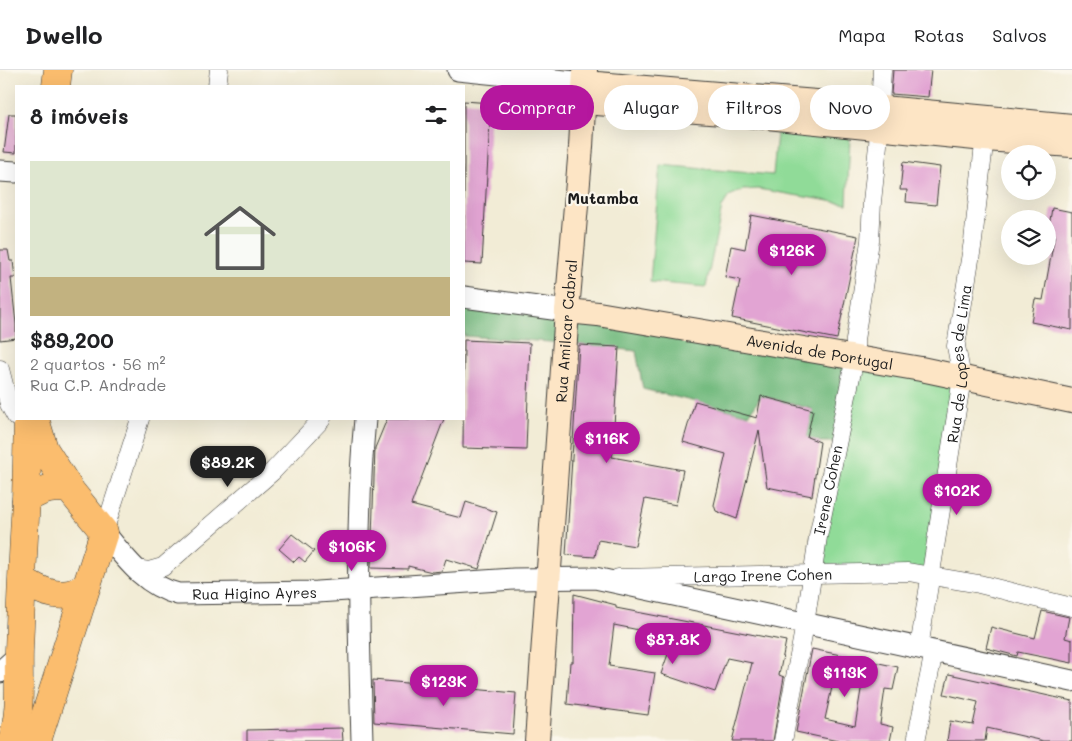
<!DOCTYPE html>
<html lang="pt">
<meta charset="utf-8">
<style>
:root{--surface:#fff;--page:#f6f6f6;--text:#202124;--muted:#757577;--line:#e0e0e0;--accent:#b5179e}
body{margin:0;font-family:Mali,sans-serif;background:var(--page);color:var(--text);height:100vh;display:flex;flex-direction:column;font-size:19px;white-space:nowrap}
*{box-sizing:border-box;margin:0}
p{font-size:16px;color:var(--muted)}
.icon{flex:none;width:28px;height:28px;fill:none;stroke:currentColor;stroke-width:2;stroke-linecap:round;stroke-linejoin:round}
.map{position:relative;flex:1;overflow:hidden}
.drawer{position:absolute;left:15px;top:15px;width:450px;height:335px;display:flex;flex-direction:column;background:var(--surface);border-radius:0px;box-shadow:0 5px 20px #0002}
.drawer>*{flex:none}
.guide{position:absolute;left:480px;top:15px;width:475px;height:45px;display:flex;gap:10px}
.fabs{position:absolute;left:1001px;top:75px;display:grid;gap:10px}
.fabs a{display:grid;place-items:center;width:55px;height:55px;border-radius:50%;background:var(--surface);box-shadow:0 5px 20px #0002;font-size:25px}
.price{position:absolute;translate:-50% -42px;padding:0 11px;border-radius:18px;background:var(--accent);color:#fff;font-size:16px;line-height:32px;filter:drop-shadow(0 1px 2px #0008)}
.price::after{content:'';position:absolute;left:50%;top:30px;width:15px;height:11px;margin-left:-8px;background:inherit;clip-path:polygon(0 0,100% 0,50% 100%)}
.price.active{background:#222;color:#fff}
ul{padding:0;list-style:none}
li{display:grid;align-content:center;gap:10px;height:265px;padding:0 15px}
li+li{border-top:1px solid var(--line)}
li span{display:grid;place-items:center;height:155px;border-radius:0px;color:#555}
li>.icon{margin-inline-start:auto}
span .icon{width:90px;height:90px;fill:#fffc;stroke-width:1}
li b{font-size:21px}
h2{display:flex;justify-content:space-between;align-items:center;height:60px;padding:0 15px;font-size:21px}
.pill{padding:0 18px;border-radius:22px;background:var(--surface);box-shadow:0 5px 20px #0002;font-size:18px;line-height:45px}
.pill.active{background:var(--accent);color:#fff}
header{display:flex;align-items:center;gap:30px;box-sizing:border-box;height:70px;padding:0 25px;background:var(--surface);border-bottom:1px solid var(--line)}
header strong{font-size:24px}
nav{display:flex;gap:28px;margin-inline-start:auto;font-size:18px}
.map>svg:first-child{display:block}
.green{fill:#90db98;stroke:#567c5a}
.forest{fill:#74bb80;stroke:#486c4e}
.building{fill:#e2a4d3;fill-rule:evenodd}
.lines{fill:none;stroke-linecap:round;stroke-linejoin:round}
.minor-casing{stroke:#3c3b38;stroke-width:19}
.tertiary-casing{stroke:#3c3b38;stroke-width:23}
.secondary-casing{stroke:#3c3b38;stroke-width:26}
.primary-casing{stroke:#3c3b38;stroke-width:29}
.minor{stroke:#fff;stroke-width:18}
.tertiary{stroke:#fff;stroke-width:21}
.secondary{stroke:#fde5c5;stroke-width:24}
.primary{stroke:#fbbd6e;stroke-width:28}
.labels{text-anchor:middle;dominant-baseline:central;stroke-width:4.5;stroke-linejoin:round;paint-order:stroke}
.street-label{font-size:15px;fill:#1c1c1c;stroke:#fbf7ec}
.neighbourhood-label{font-size:16px;font-weight:bold;fill:#1c1c1c;stroke:#fbf7ec}
</style>
<header>
<strong>Dwello</strong>
<nav><a>Mapa</a><a>Rotas</a><a>Salvos</a></nav>
</header>
<div class="map">
<svg width="1072" height="671" viewBox="0 0 1072 671">
<rect width="100%" height="100%" fill="#fbf7ec"/>
<filter id="ink" filterUnits="userSpaceOnUse"><feTurbulence type="fractalNoise" baseFrequency=".02" numOctaves="2"/><feDisplacementMap in="SourceGraphic" scale="10" xChannelSelector="R" yChannelSelector="G"/><feConvolveMatrix kernelMatrix="1 2 1 2 8 2 1 2 1" color-interpolation-filters="sRGB"/></filter>
<filter id="wash" filterUnits="userSpaceOnUse"><feTurbulence type="fractalNoise" baseFrequency=".0096" numOctaves="4" result="noise"/><feDisplacementMap in="SourceGraphic" scale="20" xChannelSelector="R" yChannelSelector="G"/><feGaussianBlur stdDeviation="1.12" result="paint"/><feColorMatrix in="noise" values="0 0 0 0 0 0 0 0 0 0 0 0 0 0 0 0 0 1.4 0 .05"/><feComposite in="paint" operator="in"/></filter>
<g filter="url(#wash)">
<rect width="100%" height="100%" fill="#f2ecd6"/>
<g class="green">
<polygon points="777,63 850,67 847,134 758,119 743,120 729,126 722,137 706,217 650,212 660,95 773,105"/>
<polygon points="855,287 962,308 930,506 814,504"/>
</g>
<polygon class="forest" points="464,227 855,287 838,372 820,372 807,367 812,339 761,326 749,345 643,319 636,281 565,273 464,266"/>
<g id="blocks">
<g class="building">
<polygon points="893,0 931,0 928,27 891,24"/>
<polygon points="464,31 491,33 482,194 464,193"/>
<polygon points="9,44 16,44 16,83 4,82"/>
<polygon points="903,92 940,97 936,135 906,132 907,120 900,120"/>
<polygon points="1052,138 1072,142 1072,260 1031,252 1035,229 1043,230 1055,164 1048,163"/>
<polygon points="751,145 858,166 837,269 732,248 740,210 725,207 731,176 745,179"/>
<polygon points="0,180 8,180 10,191 13,191 15,208 11,208 16,254 16,268 0,270"/>
<polygon points="464,270 530,273 526,380 463,378"/>
<polygon points="579,275 619,277 612,387 683,400 676,435 645,429 635,476 598,470 595,487 566,485"/>
<polygon points="761,326 813,340 807,367 820,372 812,426 767,417 759,360 737,449 716,441 714,435 726,384 683,372 695,331 757,348"/>
<polygon points="387,349 444,349 411,435 461,448 466,432 497,442 479,499 446,489 442,501 432,502 408,496 408,499 371,498 375,378"/>
<polygon points="292,464 314,481 305,492 299,487 294,492 279,479"/>
<polygon points="574,524 616,535 616,538 786,571 779,605 784,607 773,671 732,671 752,593 727,588 715,622 661,604 674,567 614,555 609,596 655,603 648,645 567,634 570,592 573,592"/>
<polygon points="1042,541 1069,547 1065,568 1072,570 1072,593 1018,582 1017,586 986,578 991,557 1035,568"/>
<path d="M812,579L898,597L893,620L885,619L880,654L893,657L890,671H838L796,662ZM834,608L862,614L855,656L825,649Z"/>
<polygon points="949,604 1072,631 1072,671 1044,671 987,658 985,671 947,671 950,651 973,655 978,632 944,624"/>
<polygon points="373,610 516,623 513,664 374,652"/>
<polygon points="342,658 343,671 247,671 247,660"/>
</g>
</g>
</g>
<g filter="url(#ink)">
<use href="#blocks" fill-opacity="0" stroke="#3c3b38" stroke-width="1"/>
<g class="lines">
<g class="minor-casing">
<g id="minor">
<polyline points="217,16 219,0"/>
<polyline points="0,299 9,334 16,347"/>
<polyline points="104,462 140,349"/>
<polyline points="135,499 149,501 163,497 272,402 322,349"/>
<path id="s1" d="M618,508L908,502L979,514L1072,537"/>
<path id="s2" d="M919,578L962,308L956,276L973,171L986,57"/>
<path id="s3" d="M783,671L805,554L818,467L855,287V270L870,171L872,132L878,75L882,0"/>
<polyline points="916,671 934,581"/>
</g>
</g>
<g class="tertiary-casing">
<g id="tertiary">
<polyline points="458,0 585,13"/>
<polyline points="0,101 16,102"/>
<polyline points="464,227 567,241"/>
<path id="s4" d="M104,462C125,488 145,516 178,524L317,522L514,509L595,508L1072,611"/>
<polyline points="0,602 19,585"/>
<path d="M362,671C359,563 355,456 365,349"/>
</g>
</g>
<g class="secondary-casing">
<g id="secondary">
<polyline points="585,13 841,34 1072,56"/>
<polyline points="584,32 747,45 985,69 1072,75"/>
<path id="s5" d="M567,241L598,244L921,299L1072,331"/>
<path id="s6" d="M537,671L567,241L581,77L585,0"/>
</g>
</g>
<g class="primary-casing">
<g id="primary">
<polyline points="56,16 58,0"/>
<polyline points="35,349 44,379 70,420"/>
<polyline points="26,430 28,349"/>
<path d="M12,671C22,642 18,610 19,580C21,530 23,480 26,430C39,420 53,415 70,420L104,462L87,515C67,533 41,523 22,509"/>
<polyline points="37,671 87,515"/>
</g>
</g>
<use href="#minor" class="minor"/>
<use href="#tertiary" class="tertiary"/>
<use href="#secondary" class="secondary"/>
<use href="#primary" class="primary"/>
</g>
</g>
<g class="labels">
<g class="street-label">
<text stroke="none"><textPath href="#s6" startOffset="411">Rua Amilcar Cabral</textPath></text>
<text stroke="none"><textPath href="#s5" startOffset="256">Avenida de Portugal</textPath></text>
<text stroke="none"><textPath href="#s2" startOffset="288">Rua de Lopes de Lima</textPath></text>
<text stroke="none"><textPath href="#s3" startOffset="255">Irene Cohen</textPath></text>
<text stroke="none"><textPath href="#s1" startOffset="145">Largo Irene Cohen</textPath></text>
<text stroke="none"><textPath href="#s4" startOffset="175">Rua Higino Ayres</textPath></text>
</g>
<g class="neighbourhood-label">
<text x="603" y="127">Mutamba</text>
</g>
</g>
</svg>
<div class="fabs">
<a><svg class="icon" aria-label="locate" viewBox="0 0 24 24"><circle cx="12" cy="12" r="6"/><path d="M12 2v4M12 18v4M2 12h4M18 12h4"/></svg></a>
<a><svg class="icon" aria-label="layers" viewBox="0 0 24 24"><path d="M12 4l9 5-9 5-9-5zM3 14l9 5 9-5"/></svg></a>
</div>
<b class="price" style="left:792px;top:206px">$126K</b>
<b class="price" style="left:607px;top:394px">$116K</b>
<b class="price active" style="left:228px;top:418px">$89.2K</b>
<b class="price" style="left:957px;top:446px">$102K</b>
<b class="price" style="left:352px;top:502px">$106K</b>
<b class="price" style="left:673px;top:595px">$87.8K</b>
<b class="price" style="left:845px;top:628px">$113K</b>
<b class="price" style="left:444px;top:637px">$123K</b>
<div class="guide">
<a class="pill active">Comprar</a>
<a class="pill">Alugar</a>
<a class="pill">Filtros</a>
<a class="pill">Novo</a>
</div>
<section class="drawer">
<h2>8 imóveis<svg class="icon" aria-label="filters" viewBox="0 0 24 24"><path d="M4 7h16M4 17h16"/><circle cx="9" cy="7" r="2"/><circle cx="15" cy="17" r="2"/></svg></h2>
<ul>
<li><span style="background:linear-gradient(#dfe7d0 75%,#c2b280 0)"><svg class="icon" aria-label="home" viewBox="0 0 24 24"><path d="M3 11l9-7 9 7M6 9v11h12V9"/></svg></span><div><b>$89,200</b><p>2 quartos · 56 m²</p><p>Rua C.P. Andrade</p></div></li>
</ul>
</section>
</div>
